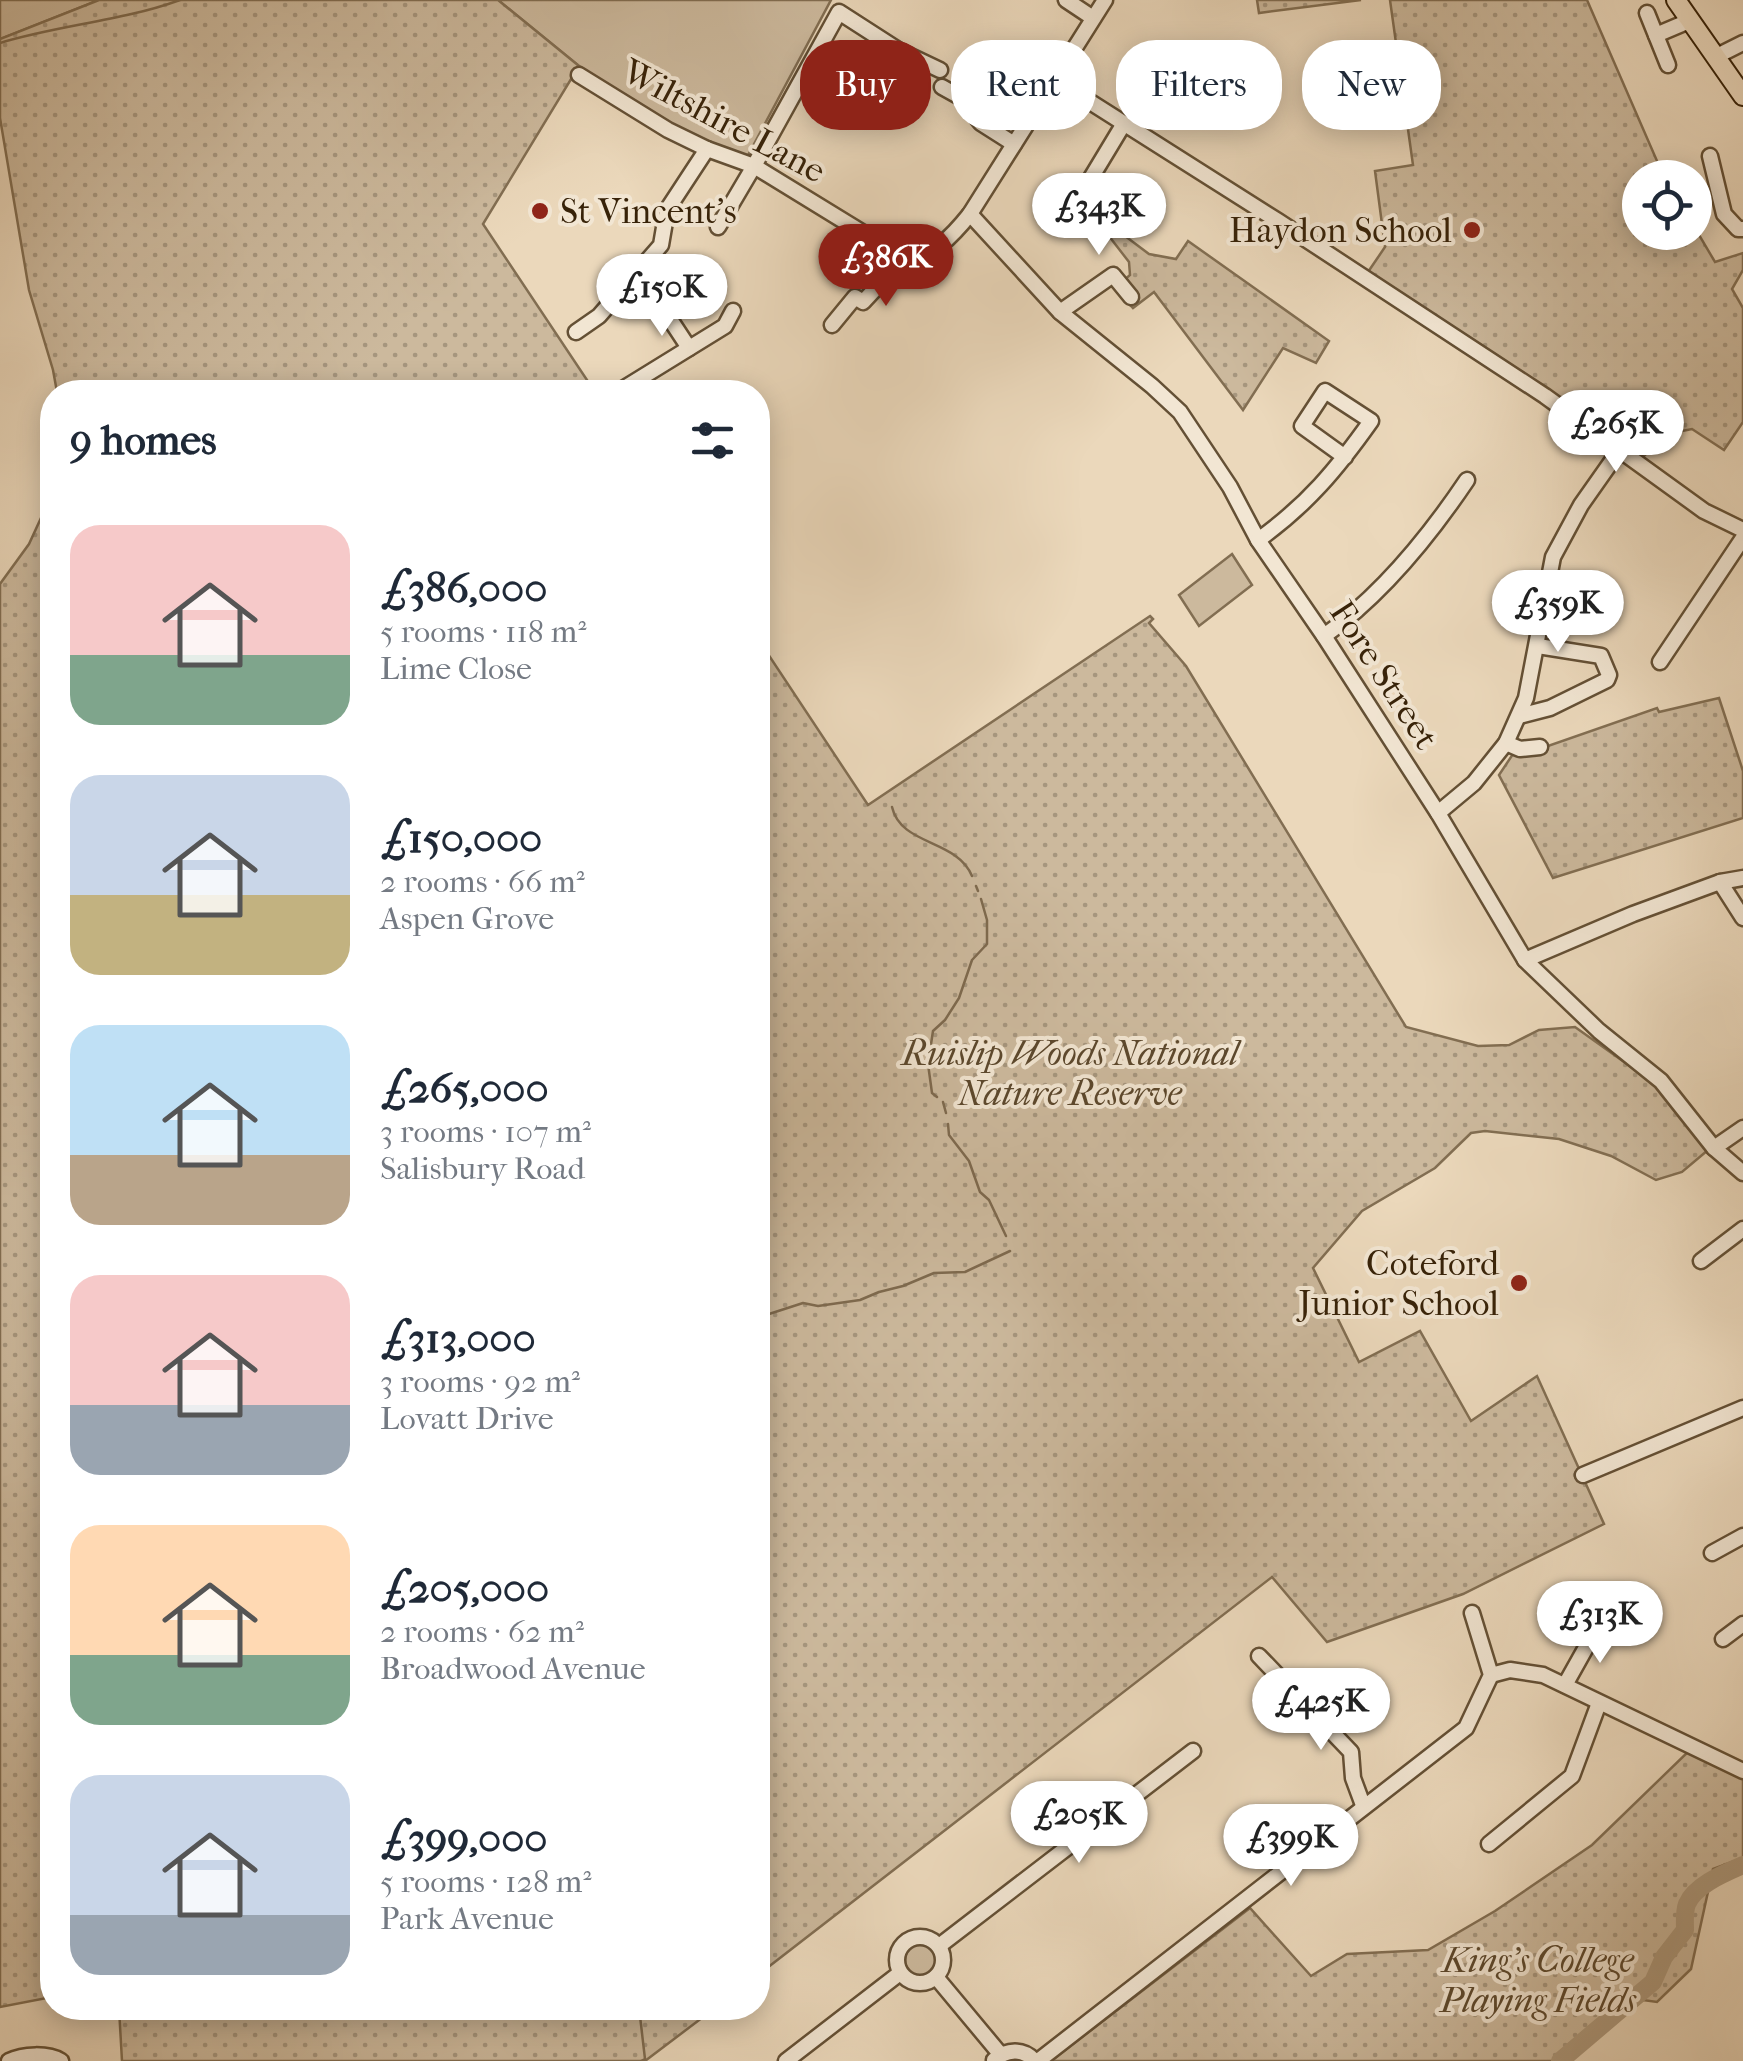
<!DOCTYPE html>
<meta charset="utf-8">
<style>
:root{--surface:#fff;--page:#f2f2f3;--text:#1f2937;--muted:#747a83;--accent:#8f2418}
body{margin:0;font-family:"IM FELL French Canon",serif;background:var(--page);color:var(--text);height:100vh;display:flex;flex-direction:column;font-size:38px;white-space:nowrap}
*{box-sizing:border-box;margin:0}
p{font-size:32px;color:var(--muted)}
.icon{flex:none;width:55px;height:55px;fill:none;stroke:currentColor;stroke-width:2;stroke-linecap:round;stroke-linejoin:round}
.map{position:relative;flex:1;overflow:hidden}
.panel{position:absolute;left:40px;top:380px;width:730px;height:1640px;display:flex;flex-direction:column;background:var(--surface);border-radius:40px;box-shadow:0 5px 25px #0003}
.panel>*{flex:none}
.hud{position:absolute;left:800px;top:40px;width:792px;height:90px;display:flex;gap:20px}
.fabs{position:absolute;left:1622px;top:160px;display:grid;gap:20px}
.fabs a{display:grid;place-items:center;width:90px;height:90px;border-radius:50%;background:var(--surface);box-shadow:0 5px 25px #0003;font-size:50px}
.price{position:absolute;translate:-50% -85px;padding:0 22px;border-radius:35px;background:#fff;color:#222;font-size:32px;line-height:65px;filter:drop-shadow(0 2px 5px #0008)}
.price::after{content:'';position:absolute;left:50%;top:60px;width:30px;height:22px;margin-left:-15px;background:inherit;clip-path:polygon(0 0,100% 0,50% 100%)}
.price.on{background:var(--accent);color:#fff}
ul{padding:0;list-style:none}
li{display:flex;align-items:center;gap:30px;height:250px;padding:0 30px}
li span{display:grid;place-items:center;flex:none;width:280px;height:200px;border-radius:30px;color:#555}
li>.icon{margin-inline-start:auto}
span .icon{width:120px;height:120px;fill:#fffc;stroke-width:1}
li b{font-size:42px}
h2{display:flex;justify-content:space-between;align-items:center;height:120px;padding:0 30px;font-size:42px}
.pill{padding:0 35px;border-radius:40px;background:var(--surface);box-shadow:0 5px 25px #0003;font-size:35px;line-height:90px}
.pill.on{background:var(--accent);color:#fff}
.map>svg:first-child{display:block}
.grass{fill:#ccb99d;stroke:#826e52;stroke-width:2.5}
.park{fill:url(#park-dots);stroke:#826e52;stroke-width:2.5}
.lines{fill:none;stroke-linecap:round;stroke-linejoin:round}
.stream{stroke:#7e6a4f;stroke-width:2.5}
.river{stroke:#ae9a7e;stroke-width:18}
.minor-casing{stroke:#645035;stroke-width:19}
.major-casing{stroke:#372208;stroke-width:22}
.minor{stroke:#f2e6d3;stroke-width:14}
.major{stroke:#ebd8bb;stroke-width:18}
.poi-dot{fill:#8f2418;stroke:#f2e6d3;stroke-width:4}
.labels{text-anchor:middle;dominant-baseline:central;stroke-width:8;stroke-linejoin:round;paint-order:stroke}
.street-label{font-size:35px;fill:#372208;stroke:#f2e6d3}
.poi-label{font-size:35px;fill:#372208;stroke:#f2e6d3;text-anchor:end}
.park-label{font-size:35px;font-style:italic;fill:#5c482d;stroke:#f2e6d3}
</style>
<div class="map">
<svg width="1743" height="2061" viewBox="0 0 1743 2061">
<defs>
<pattern id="park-dots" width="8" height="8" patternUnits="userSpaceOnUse" patternTransform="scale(2.5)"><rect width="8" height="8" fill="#ccb99d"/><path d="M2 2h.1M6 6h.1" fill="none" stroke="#a6967e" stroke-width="1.8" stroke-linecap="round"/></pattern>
</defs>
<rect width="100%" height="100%" fill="#ebd8bb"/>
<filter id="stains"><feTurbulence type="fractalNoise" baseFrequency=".002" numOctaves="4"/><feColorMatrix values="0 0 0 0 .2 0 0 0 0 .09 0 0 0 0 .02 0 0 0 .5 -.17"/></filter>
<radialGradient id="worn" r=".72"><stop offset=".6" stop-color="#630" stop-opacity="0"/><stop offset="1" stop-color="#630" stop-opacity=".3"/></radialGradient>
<g class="grass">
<polygon points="0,0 105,0 99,0 0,39"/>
<polygon points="498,0 831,0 746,159 702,146 579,66"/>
<polygon points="1232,554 1252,585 1199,626 1179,595"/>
<circle cx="921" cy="1960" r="16"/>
</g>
<g class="park">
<polygon points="99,0 498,0 579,66 483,224 595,392 57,392 53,370 29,290 0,118 0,39"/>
<polygon points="1257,0 1361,0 1259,13"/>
<polygon points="1390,0 1587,0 1664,177 1640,178 1640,232 1695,232 1695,228 1715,262 1743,253 1743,270 1732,289 1743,308 1743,422 1724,450 1692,429 1667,434 1643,457 1368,272 1385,247 1375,171 1413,165"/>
<polygon points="1068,177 1126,213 1117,230 1149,254 1176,259 1188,241 1329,341 1316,363 1283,348 1243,410 1154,292 1133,308 1115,288 1130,275 1129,262 1078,196 1061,187"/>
<polygon points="52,494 52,1997 0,2007 0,584 29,544"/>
<polygon points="1150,616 1153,619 1149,623 1186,666 1406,1027 1478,1046 1509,1045 1539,1030 1575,1027 1655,1084 1708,1150 1682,1172 1656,1180 1611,1156 1559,1139 1485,1131 1471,1133 1435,1168 1362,1211 1313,1268 1359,1362 1420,1331 1471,1421 1537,1376 1604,1524 1463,1594 1327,1642 1272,1577 758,1975 758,639 868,805"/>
<polygon points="1719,698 1743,771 1743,818 1553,878 1499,775 1515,751 1528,753 1657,708 1659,712"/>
<polygon points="1693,1747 1743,1771 1743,1858 1713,1869 1691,1969 1657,2002 1643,2000 1569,2061 1051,2061 1250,1908 1311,1976 1347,1954 1428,1950 1495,1911 1592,1845"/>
<polygon points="119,2008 715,2008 645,2061 122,2061"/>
</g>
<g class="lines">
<g class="stream">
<path d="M0,43C59,25 122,21 180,0"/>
<path d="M892,807C901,846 957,839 972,876"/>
<polyline points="976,886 978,891"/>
<polyline points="937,1097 932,1093 928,1064 933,1031 945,1020 959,998 972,960 987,944 987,920 981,899"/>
<polyline points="943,1102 946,1113"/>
<polyline points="948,1124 949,1135 969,1161 980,1192 989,1200 1006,1236"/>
<polyline points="758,1313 769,1314 803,1303 818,1306 860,1300 879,1292 903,1286 934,1273 965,1272 1010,1251"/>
<polyline points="630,2008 640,2016 645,2059 641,2061"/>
</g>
<path class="river" d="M1560,2061L1653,1982L1664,1957L1685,1930C1685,1922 1684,1912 1687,1904C1695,1885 1725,1873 1743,1865"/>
<g class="minor-casing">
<g id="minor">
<polyline points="1066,0 1093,18"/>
<polyline points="1647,13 1668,65"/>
<polyline points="1656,35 1689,21"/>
<polyline points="1715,57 1743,43"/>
<path d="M579,75L668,130L707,149L754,166L904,258C932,259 954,234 970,214L1105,0"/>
<polyline points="1054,79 1278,221 1545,396 1704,511 1743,530"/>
<polyline points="942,87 960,97 981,123 1014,144"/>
<polyline points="873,91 898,50"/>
<polyline points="1710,156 1724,214 1738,229 1743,229"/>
<polyline points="1088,183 1123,125"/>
<polyline points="970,214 1060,312 1152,386 1180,412 1230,487 1258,540 1324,636 1438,813 1525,960 1599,1031 1661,1081 1714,1148 1743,1173"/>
<polyline points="718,227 754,166 839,12 898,50 940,70"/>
<polyline points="631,281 660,304 689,348"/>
<polyline points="1060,312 1113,275 1131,297"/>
<polyline points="832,325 855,297 863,302 904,258"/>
<polyline points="576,332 599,316 661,245 667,210 707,149"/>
<polyline points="618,392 725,326 733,311"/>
<path d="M1258,540C1307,505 1337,469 1371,421L1325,391L1302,426L1345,457"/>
<path d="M1324,636C1382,595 1428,538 1467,480"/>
<polyline points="1660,662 1743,538"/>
<polyline points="1519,716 1550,708 1607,680 1609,675 1601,656 1538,646"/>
<polyline points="1506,743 1520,749 1540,747"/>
<polyline points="1438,813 1474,783 1506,743 1526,698 1553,557 1581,505 1619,451"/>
<polyline points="1720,882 1743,918"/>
<polyline points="1525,960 1633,914 1720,882 1743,878"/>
<polyline points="1714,1148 1743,1128"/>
<polyline points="1701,1261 1743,1229"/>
<polyline points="1583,1475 1743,1408"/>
<polyline points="1712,1553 1743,1536"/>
<polyline points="1723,1639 1743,1624"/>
<polyline points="1259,1656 1351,1752 1353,1778 1363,1805"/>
<polyline points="1491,1675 1510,1670 1543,1675 1743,1771"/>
<polyline points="1565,1685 1598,1626"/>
<polyline points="1489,1844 1572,1776 1599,1703"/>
<circle cx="920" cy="1960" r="23"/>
<polyline points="939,1946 1193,1751"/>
<polyline points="936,1977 1001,2055"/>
<path d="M994,2060C1007,2049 1023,2048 1035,2061"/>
<path d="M9,2061C23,2054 48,2053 61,2061"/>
<polyline points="786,2061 900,1973"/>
<polyline points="1038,2061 1466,1728 1491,1675 1472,1613"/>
</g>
</g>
<g class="major-casing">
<polyline id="major" points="1676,0 1743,96"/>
</g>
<use href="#minor" class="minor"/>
<use href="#major" class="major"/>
</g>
<g class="poi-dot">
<circle cx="540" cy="211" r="10"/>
<circle cx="1472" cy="230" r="10"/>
<circle cx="1519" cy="1283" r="10"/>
</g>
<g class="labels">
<g class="street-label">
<text transform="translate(724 121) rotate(28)">Wiltshire Lane</text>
<text transform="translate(1384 675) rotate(57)">Fore Street</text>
</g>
<g class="poi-label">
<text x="560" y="211" text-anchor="start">St Vincent's</text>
<text x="1452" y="230">Haydon School</text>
<text x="1499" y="1263">Coteford<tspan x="1499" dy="40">Junior School</tspan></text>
</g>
<g class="park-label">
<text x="1070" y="1053">Ruislip Woods National<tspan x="1070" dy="40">Nature Reserve</tspan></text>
<text x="1538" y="1960">King's College<tspan x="1538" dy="40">Playing Fields</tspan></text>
</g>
</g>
<rect width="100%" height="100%" filter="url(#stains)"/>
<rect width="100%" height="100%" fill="url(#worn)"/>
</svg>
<div class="fabs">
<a><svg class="icon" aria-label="locate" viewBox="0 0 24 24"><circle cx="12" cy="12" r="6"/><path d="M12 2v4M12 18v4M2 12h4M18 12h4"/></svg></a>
</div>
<b class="price" style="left:1099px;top:258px">£343K</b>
<b class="price on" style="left:886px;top:309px">£386K</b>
<b class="price" style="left:662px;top:339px">£150K</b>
<b class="price" style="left:1616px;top:475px">£265K</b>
<b class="price" style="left:1558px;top:655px">£359K</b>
<b class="price" style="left:1600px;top:1666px">£313K</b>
<b class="price" style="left:1321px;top:1753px">£425K</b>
<b class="price" style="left:1079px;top:1866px">£205K</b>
<b class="price" style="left:1291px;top:1889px">£399K</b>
<div class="hud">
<a class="pill on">Buy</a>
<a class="pill">Rent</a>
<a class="pill">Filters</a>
<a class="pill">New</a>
</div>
<section class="panel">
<h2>9 homes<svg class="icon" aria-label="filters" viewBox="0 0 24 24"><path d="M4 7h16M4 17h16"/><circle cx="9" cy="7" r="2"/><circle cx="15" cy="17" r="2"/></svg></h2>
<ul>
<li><span style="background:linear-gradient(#f6c9c9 65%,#7fa58c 0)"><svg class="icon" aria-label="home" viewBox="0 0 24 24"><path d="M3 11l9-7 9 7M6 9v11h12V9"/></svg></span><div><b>£386,000</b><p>5 rooms · 118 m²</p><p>Lime Close</p></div></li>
<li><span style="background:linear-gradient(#c9d6e8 60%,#c2b280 0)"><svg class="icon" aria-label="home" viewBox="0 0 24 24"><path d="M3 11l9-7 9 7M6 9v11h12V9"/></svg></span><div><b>£150,000</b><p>2 rooms · 66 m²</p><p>Aspen Grove</p></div></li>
<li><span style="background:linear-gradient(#bfe0f5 65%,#b9a48a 0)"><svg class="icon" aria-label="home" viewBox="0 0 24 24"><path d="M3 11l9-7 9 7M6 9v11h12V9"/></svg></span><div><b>£265,000</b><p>3 rooms · 107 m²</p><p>Salisbury Road</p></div></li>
<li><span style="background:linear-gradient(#f6c9c9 65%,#9aa5b1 0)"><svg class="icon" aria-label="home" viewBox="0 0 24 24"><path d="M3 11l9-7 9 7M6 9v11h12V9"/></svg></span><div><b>£313,000</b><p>3 rooms · 92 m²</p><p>Lovatt Drive</p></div></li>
<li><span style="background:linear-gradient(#ffd9b3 65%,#7fa58c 0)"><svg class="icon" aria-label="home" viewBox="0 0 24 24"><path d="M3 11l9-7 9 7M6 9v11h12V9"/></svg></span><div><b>£205,000</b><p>2 rooms · 62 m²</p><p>Broadwood Avenue</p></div></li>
<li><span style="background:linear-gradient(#c9d6e8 70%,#9aa5b1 0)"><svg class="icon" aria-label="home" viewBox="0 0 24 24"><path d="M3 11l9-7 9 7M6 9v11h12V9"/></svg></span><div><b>£399,000</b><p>5 rooms · 128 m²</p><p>Park Avenue</p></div></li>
</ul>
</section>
</div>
